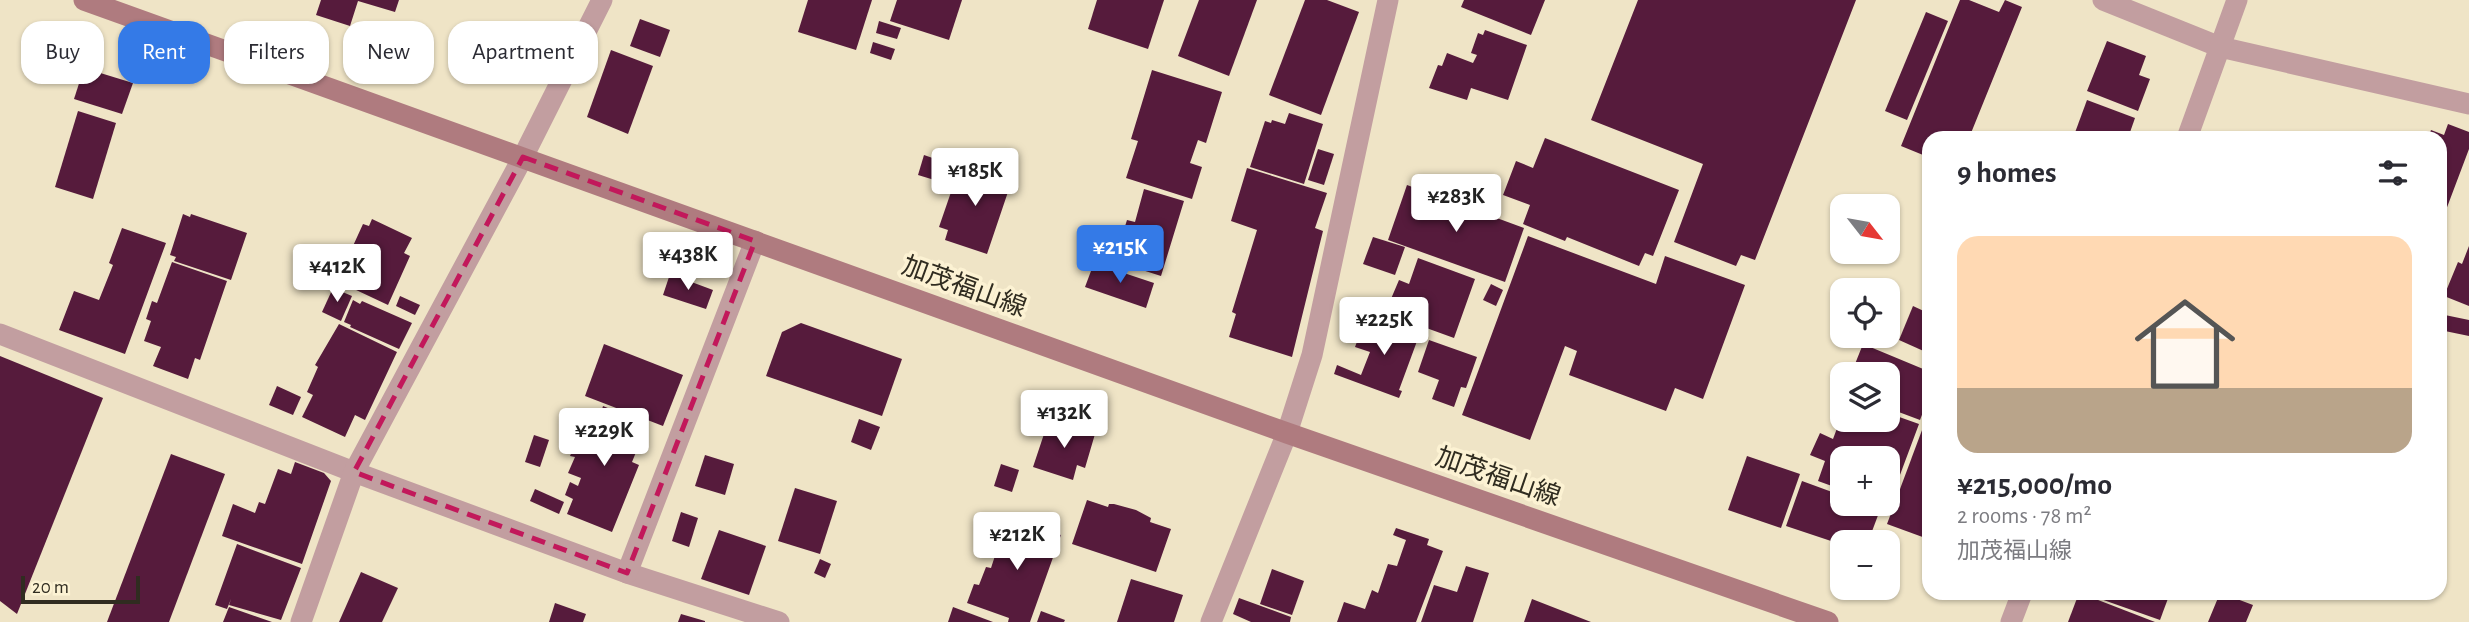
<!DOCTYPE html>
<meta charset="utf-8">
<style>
:root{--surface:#fff;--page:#f2f2f3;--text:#2b2b33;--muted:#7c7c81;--line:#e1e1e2;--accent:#347ae7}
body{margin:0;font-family:"Alegreya Sans","Noto Sans JP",sans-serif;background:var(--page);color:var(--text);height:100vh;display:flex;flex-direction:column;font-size:26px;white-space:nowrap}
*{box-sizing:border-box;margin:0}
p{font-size:23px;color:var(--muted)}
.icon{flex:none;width:38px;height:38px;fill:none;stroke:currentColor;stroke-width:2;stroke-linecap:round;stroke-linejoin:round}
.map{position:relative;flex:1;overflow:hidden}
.side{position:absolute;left:1922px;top:131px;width:525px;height:469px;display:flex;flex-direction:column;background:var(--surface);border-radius:21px;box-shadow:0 2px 5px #0004}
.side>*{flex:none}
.top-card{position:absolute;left:21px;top:21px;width:665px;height:63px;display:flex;gap:14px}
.needle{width:46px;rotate:121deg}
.controls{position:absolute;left:1830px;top:194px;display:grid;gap:14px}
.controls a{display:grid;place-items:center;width:70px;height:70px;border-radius:14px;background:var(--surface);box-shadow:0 2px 5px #0004;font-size:35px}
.scale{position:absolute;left:21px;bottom:18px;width:119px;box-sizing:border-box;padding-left:7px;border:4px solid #302c20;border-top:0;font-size:19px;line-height:24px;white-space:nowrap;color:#302c20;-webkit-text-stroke:5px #fcf2d3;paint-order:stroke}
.price{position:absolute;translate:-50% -60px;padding:0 16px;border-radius:7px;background:#fff;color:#222;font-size:23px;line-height:46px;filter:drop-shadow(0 2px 4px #0008)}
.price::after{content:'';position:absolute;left:50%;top:42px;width:21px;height:16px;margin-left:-10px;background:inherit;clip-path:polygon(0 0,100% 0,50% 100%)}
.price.on{background:var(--accent);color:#fff}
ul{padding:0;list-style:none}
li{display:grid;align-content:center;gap:14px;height:371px;padding:0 35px}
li+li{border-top:2px solid var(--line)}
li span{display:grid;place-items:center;height:217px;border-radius:21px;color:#555}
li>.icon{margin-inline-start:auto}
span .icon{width:126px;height:126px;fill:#fffc;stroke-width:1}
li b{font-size:30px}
h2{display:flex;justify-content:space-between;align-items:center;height:84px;padding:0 35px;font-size:30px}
.chip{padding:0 24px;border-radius:21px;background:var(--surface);box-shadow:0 2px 5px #0004;font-size:24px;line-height:63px}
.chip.on{background:var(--accent);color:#fff}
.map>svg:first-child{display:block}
.building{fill:#561b3c}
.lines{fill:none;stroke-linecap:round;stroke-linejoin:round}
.street{stroke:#c29ea0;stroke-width:21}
.secondary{stroke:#af7b7f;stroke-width:21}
.marked{fill:none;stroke:#c2185b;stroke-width:5;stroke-dasharray:14 9;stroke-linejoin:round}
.labels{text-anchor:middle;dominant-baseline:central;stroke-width:7;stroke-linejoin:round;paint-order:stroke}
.street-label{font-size:26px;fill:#302c20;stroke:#fcf2d3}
</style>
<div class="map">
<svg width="2469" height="622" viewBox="0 0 2469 622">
<rect width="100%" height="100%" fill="#efe4c6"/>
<g class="building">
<polygon points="321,0 399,0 395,12 358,1 350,26 316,15"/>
<polygon points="808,0 872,0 856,50 798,32"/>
<polygon points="897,0 962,0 949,40 890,21"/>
<polygon points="1097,0 1164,0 1148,49 1088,29"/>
<polygon points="1199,0 1257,0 1229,76 1178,56"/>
<polygon points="1305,0 1327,0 1359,12 1321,115 1269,95"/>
<polygon points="1464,0 1545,0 1531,35 1461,7"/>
<polygon points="1638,0 1856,0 1755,260 1741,255 1736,266 1674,242 1703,164 1591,120"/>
<polygon points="1960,0 1969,0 1999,12 2005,0 2022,7 1969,138 1928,138 1928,157 1901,146"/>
<polygon points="1926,12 1948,21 1907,120 1885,111"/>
<polygon points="640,19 670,30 660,57 630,46"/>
<polygon points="879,21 901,28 897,39 876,33"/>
<polygon points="1485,30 1527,45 1508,100 1471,88 1467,100 1429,88 1438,65 1442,66 1447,53 1473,63 1477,55 1471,53 1478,33 1483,35"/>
<polygon points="2107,41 2146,56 2139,75 2150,79 2138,111 2087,91"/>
<polygon points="873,42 895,49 891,60 870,53"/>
<polygon points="611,50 653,66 628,134 587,117"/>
<polygon points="84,68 133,83 122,114 74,99"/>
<polygon points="1152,70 1222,92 1206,143 1198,140 1190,163 1202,167 1192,199 1126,178 1138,141 1131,139"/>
<polygon points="2087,100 2135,118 2128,138 2073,138"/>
<polygon points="78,111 116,123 93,199 55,187"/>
<polygon points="1289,113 1323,124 1304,184 1250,167 1265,121 1271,123 1272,120 1285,124"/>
<polygon points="2448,124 2469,132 2469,149 2446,210 2440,208 2440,138 2428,138 2431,130 2444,135"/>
<polygon points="1545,138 1679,190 1653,256 1645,253 1639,266 1567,237 1565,241 1523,224 1530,205 1503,195 1516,161 1533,168"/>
<polygon points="1318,149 1334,154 1324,185 1308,180"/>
<polygon points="924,155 947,163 941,182 918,175"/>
<polygon points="961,163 1012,180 987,254 945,240 948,230 939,227"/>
<polygon points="1247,168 1327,193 1315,228 1323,231 1292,357 1229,337 1236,314 1232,312 1257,230 1231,221"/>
<polygon points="1407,185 1524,228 1505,282 1388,240"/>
<polygon points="1144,189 1184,201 1161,276 1114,261 1127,220 1135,222"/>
<polygon points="183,214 190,217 191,214 247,233 231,280 174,261 176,257 170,255"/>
<polygon points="372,219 412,238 404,253 410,256 388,305 337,281 363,224 369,226"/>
<polygon points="122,228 166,243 125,354 59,330 74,291 99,300 113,265 109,263"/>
<polygon points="1528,236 1656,284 1665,256 1745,285 1703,399 1675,388 1666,411 1569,375 1577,351 1565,346 1530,440 1462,415"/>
<polygon points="1373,237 1405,247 1395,275 1363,264"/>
<polygon points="2469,246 2469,306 2444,296 2458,262 2462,264"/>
<polygon points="335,254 344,259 333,284 323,279"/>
<polygon points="1418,258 1475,279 1454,338 1385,313 1399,280 1409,284"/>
<polygon points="172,262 227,281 200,360 195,358 188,379 153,366 161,347 144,341 151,321 146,319 152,301 157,303"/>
<polygon points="1094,263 1154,283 1146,308 1085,287"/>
<polygon points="670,274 713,290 706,309 663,295"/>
<polygon points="1491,284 1503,290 1496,306 1483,300"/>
<polygon points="333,288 352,296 341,321 322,312"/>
<polygon points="400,296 420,305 415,315 396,306"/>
<polygon points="353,300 360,304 362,301 412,323 399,349 350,327 351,325 344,322"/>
<polygon points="1913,306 1928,313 1928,353 1899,340"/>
<polygon points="2440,314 2469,320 2469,336 2440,330"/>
<polygon points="1375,317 1420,333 1399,390 1402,391 1399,398 1334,374 1337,365 1361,375 1370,352 1355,347 1361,331 1369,334"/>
<polygon points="801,323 902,359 882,416 766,376 782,332"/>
<polygon points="339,324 397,352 365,420 355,415 345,437 302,417 313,395 307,392 318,367 315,365"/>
<polygon points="1429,340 1477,357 1466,388 1461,387 1454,407 1432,399 1439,380 1418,372"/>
<polygon points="604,344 683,375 663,426 585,396"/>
<polygon points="1863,344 1928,371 1928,399 1920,420 1888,408 1888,374 1851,374"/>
<polygon points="0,356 103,398 17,614 0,601"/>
<polygon points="277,386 301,397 293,415 269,405"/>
<polygon points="603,406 627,416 624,422 645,430 632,462 639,465 612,532 567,514 573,499 565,495 570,482 578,486 581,478 568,473 575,457 570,456 579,436 582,437 593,409 601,413"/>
<polygon points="1888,413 1919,424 1888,507 1880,504 1888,504 1888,458 1843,458 1843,490 1818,481 1825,461 1810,455 1820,433 1833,439 1842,415 1843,420 1888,420"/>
<polygon points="1928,414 1928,539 1887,524"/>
<polygon points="859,419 880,427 871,450 851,442"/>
<polygon points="1049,419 1095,434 1085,468 1077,465 1073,480 1033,467"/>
<polygon points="534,435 549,440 540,467 525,462"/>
<polygon points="171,454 225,474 169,622 107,622"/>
<polygon points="705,455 734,464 725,495 695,486"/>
<polygon points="1747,456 1800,474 1781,528 1728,510"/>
<polygon points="295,462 324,473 331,481 302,564 222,536 233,504 255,513 259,502 265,504 278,469 291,474"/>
<polygon points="1001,464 1019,470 1012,492 994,486"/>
<polygon points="1802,481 1843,496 1843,504 1864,504 1880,510 1868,542 1843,542 1843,545 1786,526"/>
<polygon points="795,488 837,501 820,554 778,541"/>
<polygon points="535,489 564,502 559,514 530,501"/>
<polygon points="1087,500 1108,507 1109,504 1114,504 1136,510 1151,518 1150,522 1171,529 1156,572 1072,544"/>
<polygon points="681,512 698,518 689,547 672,541"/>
<polygon points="1008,516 1061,535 1030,622 1008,622 1009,618 967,603 974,584 979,585 986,567 991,568"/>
<polygon points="1396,528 1429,539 1427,545 1443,551 1416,622 1337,622 1344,602 1365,609 1372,590 1378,593 1388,564 1397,566 1406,540 1393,535"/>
<polygon points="719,530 766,546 749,595 701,579"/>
<polygon points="237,544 301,568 281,620 229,605 231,599 227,609 215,605"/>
<polygon points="820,559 831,564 825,578 814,573"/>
<polygon points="1466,566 1489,573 1473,622 1421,622 1434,585 1457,592"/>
<polygon points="1272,569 1304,581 1292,615 1260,604"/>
<polygon points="361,572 398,588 382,622 339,622"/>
<polygon points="1131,579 1183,595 1174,622 1117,622"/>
<polygon points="2079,593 2080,593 2155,622 2068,622"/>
<polygon points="2096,593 2170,593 2160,620 2095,597"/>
<polygon points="2220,593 2230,593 2229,596 2253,605 2246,622 2208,622"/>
<polygon points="1239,598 1291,617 1290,622 1251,622 1233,614"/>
<polygon points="1532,599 1591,622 1524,622"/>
<polygon points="555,603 586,614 583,622 549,622"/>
<polygon points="229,607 272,622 223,622"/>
<polygon points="953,607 993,622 948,622"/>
<polygon points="1041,611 1065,620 1064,622 1037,622"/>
<polygon points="681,614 705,621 705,622 678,622"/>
</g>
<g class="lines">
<g class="street">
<polyline points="2103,0 2220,47 2469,104"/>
<polyline points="2187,138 2237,0"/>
<polyline points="0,334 354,472 627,573 779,622"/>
<polyline points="627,573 755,241"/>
<polyline points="301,622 354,472 523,157 602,0"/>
<polyline points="1211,622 1287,433 1312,355 1388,0"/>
<polyline points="2011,622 2022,593"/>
</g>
<polyline class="secondary" points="84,0 1287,433 1828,622"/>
</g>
<path class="marked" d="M523,157L755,241L627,573L354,472Z"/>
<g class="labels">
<g class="street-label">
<text transform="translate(964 287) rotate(20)">加茂福山線</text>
<text transform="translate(1498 477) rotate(19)">加茂福山線</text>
</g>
</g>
</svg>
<div class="controls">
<a><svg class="needle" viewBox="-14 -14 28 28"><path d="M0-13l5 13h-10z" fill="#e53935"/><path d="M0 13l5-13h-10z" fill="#7c7c81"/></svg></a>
<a><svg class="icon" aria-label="locate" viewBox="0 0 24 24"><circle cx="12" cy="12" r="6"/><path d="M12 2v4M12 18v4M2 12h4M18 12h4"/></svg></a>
<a><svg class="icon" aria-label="layers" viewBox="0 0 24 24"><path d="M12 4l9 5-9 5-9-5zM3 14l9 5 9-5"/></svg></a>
<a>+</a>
<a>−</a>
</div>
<div class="scale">20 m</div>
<b class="price" style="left:975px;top:208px">¥185K</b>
<b class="price" style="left:1456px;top:234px">¥283K</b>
<b class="price on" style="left:1120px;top:285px">¥215K</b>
<b class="price" style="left:688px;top:292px">¥438K</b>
<b class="price" style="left:337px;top:304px">¥412K</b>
<b class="price" style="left:1384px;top:357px">¥225K</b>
<b class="price" style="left:1064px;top:450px">¥132K</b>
<b class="price" style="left:604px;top:468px">¥229K</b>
<b class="price" style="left:1017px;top:572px">¥212K</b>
<div class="top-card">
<a class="chip">Buy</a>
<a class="chip on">Rent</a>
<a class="chip">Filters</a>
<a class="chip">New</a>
<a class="chip">Apartment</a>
</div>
<section class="side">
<h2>9 homes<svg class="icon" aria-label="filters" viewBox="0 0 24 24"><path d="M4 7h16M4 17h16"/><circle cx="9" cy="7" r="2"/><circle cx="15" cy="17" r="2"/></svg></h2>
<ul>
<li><span style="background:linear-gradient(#ffd9b3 70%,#b9a48a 0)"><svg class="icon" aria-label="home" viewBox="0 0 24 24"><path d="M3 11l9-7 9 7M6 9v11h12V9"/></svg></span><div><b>¥215,000/mo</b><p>2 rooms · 78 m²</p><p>加茂福山線</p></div></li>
</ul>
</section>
</div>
